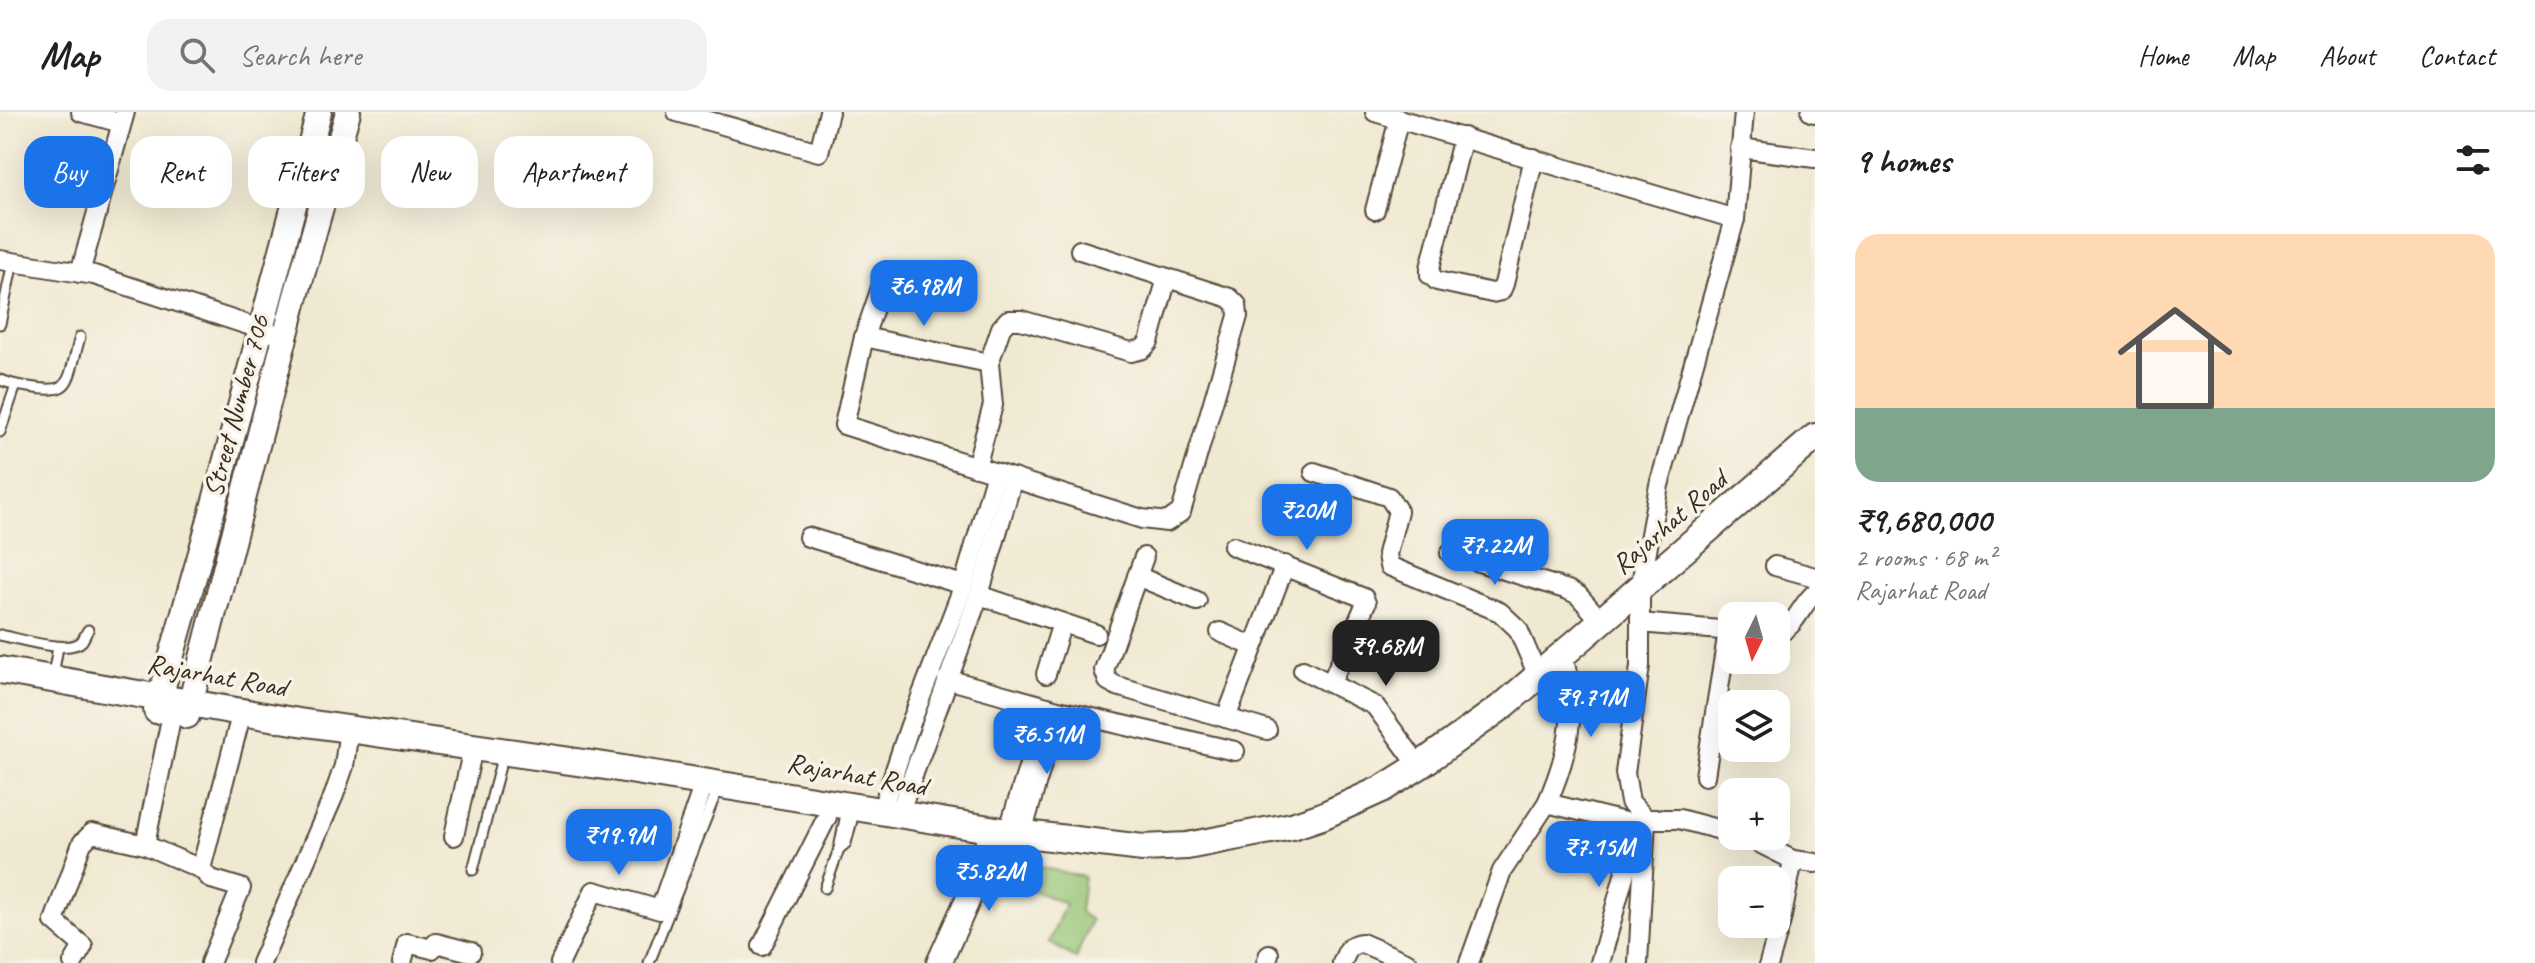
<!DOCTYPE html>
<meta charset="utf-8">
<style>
:root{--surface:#fff;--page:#f2f2f2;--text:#202124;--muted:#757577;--line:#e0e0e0;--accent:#1a73e8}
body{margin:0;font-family:Caveat,sans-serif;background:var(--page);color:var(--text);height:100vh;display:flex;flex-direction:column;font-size:30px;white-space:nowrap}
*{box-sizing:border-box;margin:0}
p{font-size:26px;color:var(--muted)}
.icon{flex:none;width:44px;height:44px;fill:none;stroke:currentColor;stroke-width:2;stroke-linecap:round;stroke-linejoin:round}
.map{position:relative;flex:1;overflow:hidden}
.panel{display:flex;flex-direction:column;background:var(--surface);width:720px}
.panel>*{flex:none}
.top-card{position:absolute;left:24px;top:24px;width:760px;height:72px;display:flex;gap:16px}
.needle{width:52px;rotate:185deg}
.tools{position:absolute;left:1718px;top:490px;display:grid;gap:16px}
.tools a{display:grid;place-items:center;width:72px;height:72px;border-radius:16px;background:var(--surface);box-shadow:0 8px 32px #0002;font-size:40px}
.price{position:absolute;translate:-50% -68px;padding:0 18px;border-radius:16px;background:var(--accent);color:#fff;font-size:26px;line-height:52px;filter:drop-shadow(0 2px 4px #0008)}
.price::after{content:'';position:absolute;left:50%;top:48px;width:24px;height:18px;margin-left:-12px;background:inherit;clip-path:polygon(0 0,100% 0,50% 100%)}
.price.current{background:#222;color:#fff}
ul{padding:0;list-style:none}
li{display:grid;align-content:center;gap:16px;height:424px;padding:0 40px}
li span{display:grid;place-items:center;height:248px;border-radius:24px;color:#555}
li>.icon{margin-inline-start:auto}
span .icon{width:144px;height:144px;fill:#fffc;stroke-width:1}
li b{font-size:34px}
h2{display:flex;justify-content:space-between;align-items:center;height:96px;padding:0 40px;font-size:34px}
.chip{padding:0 28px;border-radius:24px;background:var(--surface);box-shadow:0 8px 32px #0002;font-size:28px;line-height:72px}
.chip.current{background:var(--accent);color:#fff}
header{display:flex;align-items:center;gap:48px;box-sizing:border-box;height:112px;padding:0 40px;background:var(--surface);border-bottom:2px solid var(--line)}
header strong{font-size:38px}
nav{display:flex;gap:44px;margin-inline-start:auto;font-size:28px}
.search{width:560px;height:72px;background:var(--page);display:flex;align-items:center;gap:20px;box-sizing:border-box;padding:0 28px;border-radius:24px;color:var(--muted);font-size:30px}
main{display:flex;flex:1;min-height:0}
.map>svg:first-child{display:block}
.green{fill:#96c574;stroke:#687849;stroke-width:2}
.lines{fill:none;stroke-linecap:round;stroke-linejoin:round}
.lane-casing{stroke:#564739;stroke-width:13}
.street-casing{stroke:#564739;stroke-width:22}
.secondary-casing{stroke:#564739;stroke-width:28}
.primary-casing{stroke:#564739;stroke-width:30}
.lane{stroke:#fff;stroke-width:9}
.street{stroke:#fff;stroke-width:18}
.secondary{stroke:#fff;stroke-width:24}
.primary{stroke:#fff;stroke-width:26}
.labels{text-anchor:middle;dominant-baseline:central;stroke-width:7;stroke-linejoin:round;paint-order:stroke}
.street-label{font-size:28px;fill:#3b2a1e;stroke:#f7f3e8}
</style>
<header>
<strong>Map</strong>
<div class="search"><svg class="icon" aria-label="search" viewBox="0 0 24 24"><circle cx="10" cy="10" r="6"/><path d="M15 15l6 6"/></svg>Search here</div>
<nav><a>Home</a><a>Map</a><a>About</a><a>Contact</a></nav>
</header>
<main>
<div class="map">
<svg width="1815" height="851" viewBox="0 0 1815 851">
<rect width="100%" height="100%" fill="#f7f3e8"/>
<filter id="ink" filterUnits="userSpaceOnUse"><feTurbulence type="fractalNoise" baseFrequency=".0125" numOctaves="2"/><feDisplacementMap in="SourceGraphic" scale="16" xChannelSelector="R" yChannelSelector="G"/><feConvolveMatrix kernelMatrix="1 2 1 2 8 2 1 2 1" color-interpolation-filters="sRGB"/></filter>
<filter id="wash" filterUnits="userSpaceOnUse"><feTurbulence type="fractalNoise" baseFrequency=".006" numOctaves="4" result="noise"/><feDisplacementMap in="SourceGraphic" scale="32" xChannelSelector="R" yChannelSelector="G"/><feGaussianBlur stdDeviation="1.8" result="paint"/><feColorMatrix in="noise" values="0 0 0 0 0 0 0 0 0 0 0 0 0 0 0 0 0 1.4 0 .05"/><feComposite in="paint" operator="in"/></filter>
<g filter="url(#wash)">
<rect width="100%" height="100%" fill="#f0e9d2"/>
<polygon class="green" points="1040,755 1084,765 1080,800 1091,808 1076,847 1049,830 1065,792 1028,776"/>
</g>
<g filter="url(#ink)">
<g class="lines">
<g class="lane-casing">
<g id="lane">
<polyline points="0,212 13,150"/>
<polyline points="0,268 16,273 0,320"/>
<path d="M16,273C74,283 65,278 80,225"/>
<path d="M0,523C17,526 69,543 82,529C84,526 86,521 88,518"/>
<polyline points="53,563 58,535"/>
<polyline points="839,737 845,707"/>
<polyline points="473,758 501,650"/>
<polyline points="825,776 839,737 846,731 852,708"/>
<polyline points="649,851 714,686"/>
</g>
</g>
<g class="street-casing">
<g id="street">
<polyline points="81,0 121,11"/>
<polyline points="677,0 819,40 829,0"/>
<polyline points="1375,0 1735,107"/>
<polyline points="1811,0 1815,1"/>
<polyline points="1463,25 1430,156 1430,163 1437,169 1492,181 1501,179 1504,172 1534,46"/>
<polyline points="1740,36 1815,46"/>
<polyline points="1375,98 1399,7"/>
<polyline points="0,148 94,163 285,225"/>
<polyline points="80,161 125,0"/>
<polyline points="884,167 864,225 989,251"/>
<polyline points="864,225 844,313 1142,407 1167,410 1181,400 1238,204 1237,193 1230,186 1080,138"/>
<polyline points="976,355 993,293 989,251 1001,216 1008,208 1021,208 1131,240 1143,237 1149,230 1167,166"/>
<polyline points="1314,360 1389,385 1398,399 1387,442 1389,454 1500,500 1518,517 1538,564"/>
<polyline points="808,425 963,473"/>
<polyline points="1233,434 1364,486 1366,491 1331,571"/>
<polyline points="1450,441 1568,478 1578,483 1602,510"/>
<polyline points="1144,445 1104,558 1108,569 1117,574 1267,618"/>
<polyline points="1775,454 1815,465"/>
<polyline points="1137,464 1197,489"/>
<polyline points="979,483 1096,522"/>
<polyline points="1640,511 1732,519"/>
<polyline points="1220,520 1252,534"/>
<path d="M1776,522C1796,516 1800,493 1815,481"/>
<polyline points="1303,558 1375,594 1419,654"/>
<polyline points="1046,562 1062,511"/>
<polyline points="947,567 1058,598 1235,639"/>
<polyline points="1226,606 1285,453"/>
<polyline points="1705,664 1728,519"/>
<path d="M1547,691C1566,647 1578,603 1566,556"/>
<polyline points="881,700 909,616 962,478 996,361"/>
<polyline points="899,702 979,483 1013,366"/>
<polyline points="1008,720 1047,595"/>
<polyline points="1022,721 1049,628"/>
<polyline points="1732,721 1679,707 1646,707 1630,690 1625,661 1640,554 1640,477 1659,373 1735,107 1744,0"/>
<polyline points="454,724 471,645"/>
<polyline points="1745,724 1793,748 1815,751"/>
<polyline points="145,733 172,602"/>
<polyline points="762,834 827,705"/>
<polyline points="73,851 83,834 54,809 82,731 92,721 145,733 201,757"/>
<polyline points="210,851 241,776 211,767 201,757 239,611"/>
<polyline points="261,851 334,683 344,654 349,617"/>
<polyline points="402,851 407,831 432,837 436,831 471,840"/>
<polyline points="560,851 594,779 660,798 700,683"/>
<polyline points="1266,851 1269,842"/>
<path d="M1342,851C1347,840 1348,832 1362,831L1408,851"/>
<polyline points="1469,851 1502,759 1547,691 1645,715"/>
<polyline points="1600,851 1637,716"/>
<polyline points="1638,851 1646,707"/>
<polyline points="1769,851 1781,809 1793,748"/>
</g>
</g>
<g class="secondary-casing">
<g id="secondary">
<polyline points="156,599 205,426 319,0"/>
<polyline points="187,604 294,191 348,0"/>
<polyline points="939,851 982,756 991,717"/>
</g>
</g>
<g class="primary-casing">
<polyline id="primary" points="0,558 299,610 605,654 1008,720 1143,736 1187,734 1292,714 1322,704 1382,677 1419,654 1504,593 1815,325"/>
</g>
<use href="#lane" class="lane"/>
<use href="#street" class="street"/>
<use href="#secondary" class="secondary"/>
<use href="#primary" class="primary"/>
</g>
</g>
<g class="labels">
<g class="street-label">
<text transform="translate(236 294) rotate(-75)">Street Number 706</text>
<text transform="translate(1669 410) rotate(-41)">Rajarhat Road</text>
<text transform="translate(217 563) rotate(10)">Rajarhat Road</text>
<text transform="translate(857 662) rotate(10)">Rajarhat Road</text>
</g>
</g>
</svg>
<div class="tools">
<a><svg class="needle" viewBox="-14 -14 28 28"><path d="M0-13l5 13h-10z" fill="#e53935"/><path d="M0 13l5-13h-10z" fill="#757577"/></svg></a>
<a><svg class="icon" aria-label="layers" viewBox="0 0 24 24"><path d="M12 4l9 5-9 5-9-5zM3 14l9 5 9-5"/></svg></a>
<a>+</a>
<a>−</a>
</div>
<b class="price" style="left:924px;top:216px">₹6.98M</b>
<b class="price" style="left:1307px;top:440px">₹20M</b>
<b class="price" style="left:1495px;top:475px">₹7.22M</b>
<b class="price current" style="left:1386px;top:576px">₹9.68M</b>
<b class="price" style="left:1591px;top:627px">₹9.71M</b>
<b class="price" style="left:1047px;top:664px">₹6.51M</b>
<b class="price" style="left:619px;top:765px">₹19.9M</b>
<b class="price" style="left:1599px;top:777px">₹7.15M</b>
<b class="price" style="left:989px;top:801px">₹5.82M</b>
<div class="top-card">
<a class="chip current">Buy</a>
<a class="chip">Rent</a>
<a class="chip">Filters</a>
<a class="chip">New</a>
<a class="chip">Apartment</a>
</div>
</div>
<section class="panel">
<h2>9 homes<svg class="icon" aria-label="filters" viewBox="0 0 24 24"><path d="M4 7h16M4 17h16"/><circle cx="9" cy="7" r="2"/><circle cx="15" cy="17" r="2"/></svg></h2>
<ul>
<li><span style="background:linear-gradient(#ffd9b3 70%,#7fa58c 0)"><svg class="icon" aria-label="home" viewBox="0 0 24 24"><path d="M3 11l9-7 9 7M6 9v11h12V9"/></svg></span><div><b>₹9,680,000</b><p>2 rooms · 68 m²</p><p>Rajarhat Road</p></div></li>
</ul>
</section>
</main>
